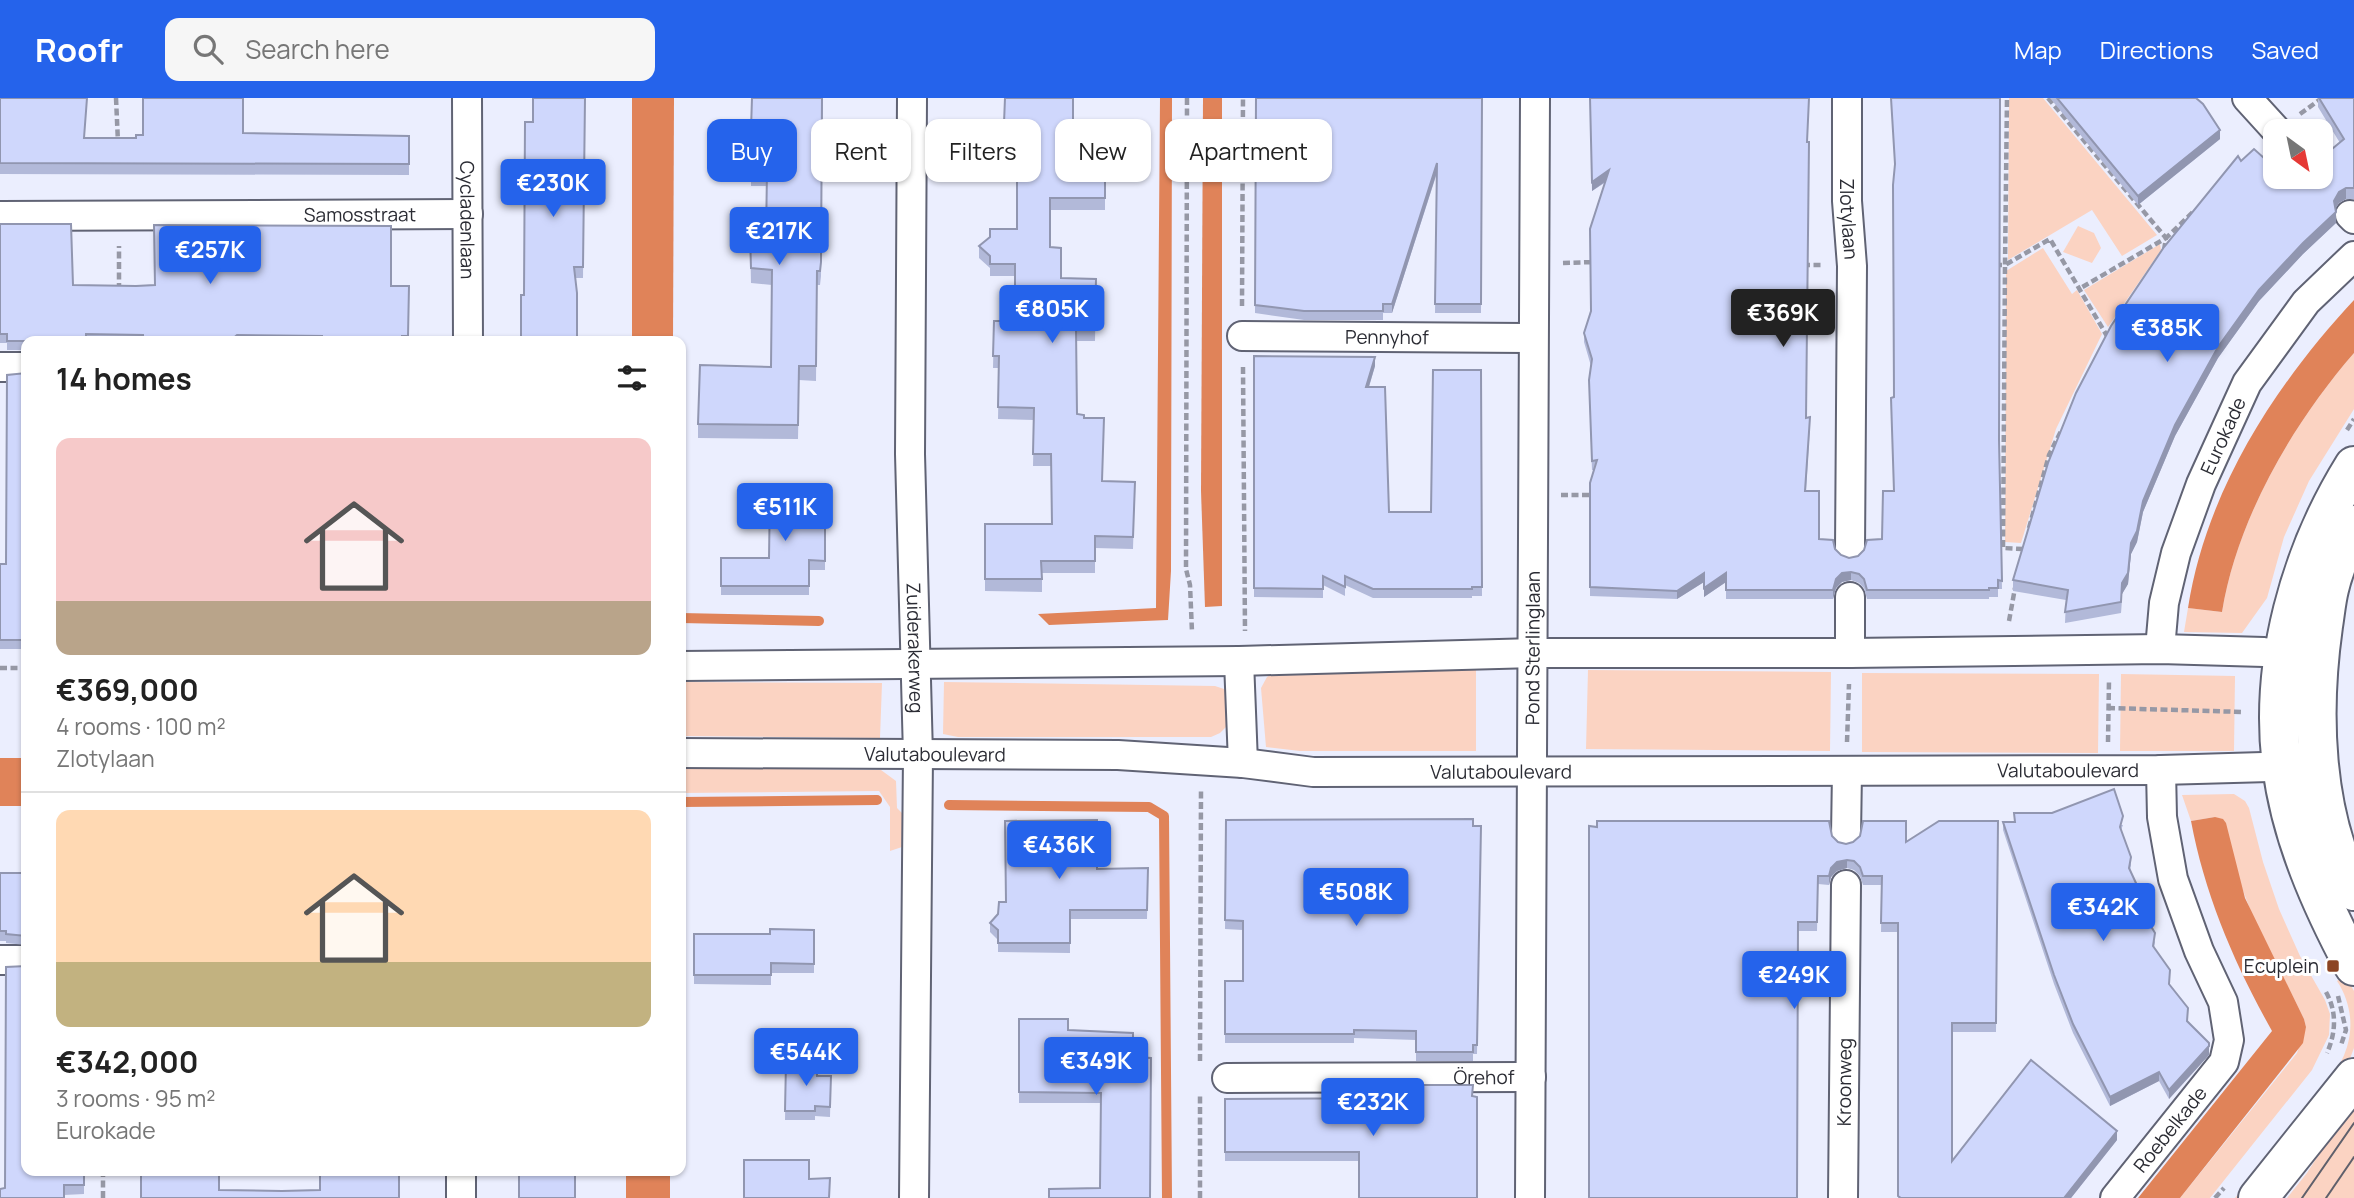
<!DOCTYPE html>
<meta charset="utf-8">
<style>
:root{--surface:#fff;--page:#f6f6f6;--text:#222;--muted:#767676;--line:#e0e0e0;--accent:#2563eb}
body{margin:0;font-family:Manrope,sans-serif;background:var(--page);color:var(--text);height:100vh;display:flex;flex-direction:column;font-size:26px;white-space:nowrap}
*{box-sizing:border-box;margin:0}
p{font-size:23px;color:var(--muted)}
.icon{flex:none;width:38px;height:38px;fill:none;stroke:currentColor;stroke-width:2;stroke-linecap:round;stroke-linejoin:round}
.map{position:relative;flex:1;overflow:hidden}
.panel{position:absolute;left:21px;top:238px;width:665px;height:840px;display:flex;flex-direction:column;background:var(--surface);border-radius:14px;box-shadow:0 2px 5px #0004}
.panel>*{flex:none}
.guide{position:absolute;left:707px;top:21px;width:665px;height:63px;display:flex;gap:14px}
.needle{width:46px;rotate:147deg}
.controls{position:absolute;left:2263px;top:21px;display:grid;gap:14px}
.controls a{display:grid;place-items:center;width:70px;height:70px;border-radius:14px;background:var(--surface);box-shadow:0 2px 5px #0004;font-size:35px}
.price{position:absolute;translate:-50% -60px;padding:0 16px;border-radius:7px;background:var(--accent);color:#fff;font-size:23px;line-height:46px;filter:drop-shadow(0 2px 4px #0008)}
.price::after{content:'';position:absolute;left:50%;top:42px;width:21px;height:16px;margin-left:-10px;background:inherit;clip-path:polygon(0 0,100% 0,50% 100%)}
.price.active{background:#222;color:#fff}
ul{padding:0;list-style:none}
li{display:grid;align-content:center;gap:14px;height:371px;padding:0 35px}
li+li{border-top:2px solid var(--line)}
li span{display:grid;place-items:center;height:217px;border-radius:14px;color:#555}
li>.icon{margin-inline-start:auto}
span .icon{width:126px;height:126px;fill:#fffc;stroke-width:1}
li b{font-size:30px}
h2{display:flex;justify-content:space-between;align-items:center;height:84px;padding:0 35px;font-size:30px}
.chip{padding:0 24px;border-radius:14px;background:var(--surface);box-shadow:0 2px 5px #0004;font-size:24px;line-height:63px}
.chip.active{background:var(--accent);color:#fff}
header{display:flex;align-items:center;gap:42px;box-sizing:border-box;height:98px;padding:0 35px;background:var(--accent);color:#fff}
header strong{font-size:33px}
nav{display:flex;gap:38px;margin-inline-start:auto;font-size:24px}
.search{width:490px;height:63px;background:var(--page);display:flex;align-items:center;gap:18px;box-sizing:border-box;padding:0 24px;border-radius:14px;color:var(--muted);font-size:26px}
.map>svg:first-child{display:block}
.green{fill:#fbd3c2}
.water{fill:#e08359}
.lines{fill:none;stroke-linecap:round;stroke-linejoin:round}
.stream{stroke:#e08359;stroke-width:10}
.street-casing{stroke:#606374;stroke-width:32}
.secondary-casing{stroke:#606374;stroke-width:42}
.path{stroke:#9698a5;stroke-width:4.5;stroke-dasharray:7 3.5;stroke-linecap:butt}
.street{stroke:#fff;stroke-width:28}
.secondary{stroke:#fff;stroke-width:38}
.tram{stroke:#5f606b;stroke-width:2}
.wall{fill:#b2b9d9}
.shaded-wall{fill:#9196b0}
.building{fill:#cfd7fc;stroke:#9196b0;stroke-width:2}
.poi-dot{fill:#8c4423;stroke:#fff;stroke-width:2.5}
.labels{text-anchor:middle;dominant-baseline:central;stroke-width:6;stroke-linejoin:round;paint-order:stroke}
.street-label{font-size:19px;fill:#2b2c34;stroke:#fff}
.poi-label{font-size:19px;fill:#2b2c34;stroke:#fff;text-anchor:end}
</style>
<header>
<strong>Roofr</strong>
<div class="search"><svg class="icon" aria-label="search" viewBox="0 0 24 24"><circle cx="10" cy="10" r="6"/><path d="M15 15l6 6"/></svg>Search here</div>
<nav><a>Map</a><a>Directions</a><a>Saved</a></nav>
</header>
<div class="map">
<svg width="2354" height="1100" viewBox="0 0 2354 1100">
<rect width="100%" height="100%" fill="#ebeefe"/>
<g class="green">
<polygon points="2009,0 2043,0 2157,137 2122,158 2092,112 2008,162"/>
<polygon points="2078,128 2094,135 2101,150 2092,165 2063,154"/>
<polygon points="2160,146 2161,152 2108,229 2084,192"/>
<polygon points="2043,150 2072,196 2077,192 2102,236 2056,331 2021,445 2005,444 2006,173"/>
<path d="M2354,255V311L2309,383L2284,439L2267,500L2242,535L2184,534L2188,510L2222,514C2237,421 2293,325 2354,255Z"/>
<polygon points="1476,571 1476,653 1300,653 1266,649 1261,590 1267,579 1275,574"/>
<polygon points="1588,572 1831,574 1830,653 1586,651"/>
<polygon points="1862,575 2099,576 2098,655 1862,654"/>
<polygon points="2121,576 2235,578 2234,653 2120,653"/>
<polygon points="681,584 882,585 880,640 681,638"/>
<polygon points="944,584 1215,588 1224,591 1229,599 1228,627 1220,635 1211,639 958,639 943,636"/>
<polygon points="681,670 881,672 896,683 897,710 902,715 902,749 890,753 890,709 879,693 681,695"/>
<polygon points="2234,696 2245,703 2249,710 2263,764 2279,811 2300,858 2325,902 2330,916 2329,937 2312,972 2210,1100 2180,1100 2297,955 2306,929 2304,921 2253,819 2215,719 2191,723 2182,697"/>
<path d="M2345,877L2354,893V950L2343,979L2246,1100H2235C2260,1069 2285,1039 2309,1008C2323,990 2340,972 2347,949C2354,926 2350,903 2337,883Z"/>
<polygon points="2354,1001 2354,1100 2287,1100 2307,1075"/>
</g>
<g class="water">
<polygon points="632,0 674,0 673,243 632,243"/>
<polygon points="1160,0 1172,0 1171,473 1168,522 1049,527 1038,516 1156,510"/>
<polygon points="1203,0 1222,0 1222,508 1205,509 1201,393"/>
<path d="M2354,202V255C2293,325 2237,421 2222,514L2188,510C2206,393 2275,287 2354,202Z"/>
<rect x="0" y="660" width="26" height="48"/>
<path d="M2215,719L2223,721L2226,725L2245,800L2304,921L2306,929L2303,945L2180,1100H2138L2272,933C2235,867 2205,798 2191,723Z"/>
<rect x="626" y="1073" width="44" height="27"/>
</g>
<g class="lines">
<g class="stream">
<polyline points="681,520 819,523"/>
<polyline points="681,704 877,702"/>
<polyline points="949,707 1149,709 1164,718 1167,1100"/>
</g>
<g class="street-casing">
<g id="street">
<path id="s1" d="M467,0L468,243"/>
<path id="s2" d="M912,0L910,356L918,657L914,1100"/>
<path id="s3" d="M1847,0V103L1852,168L1850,452"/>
<polyline points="2247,0 2277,33"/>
<polyline points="2350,117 2354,121"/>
<path id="s4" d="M0,118L468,116"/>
<path id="s5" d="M1242,238L1533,240"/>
<polyline points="0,269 26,269"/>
<polyline points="1850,499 1850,555"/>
<path id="s6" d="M2160,551L2164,505L2176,455L2201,386L2247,285L2306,204L2354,158"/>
<polyline points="1239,563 1243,665"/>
<polyline points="681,568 1239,563 1532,555 1850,555 2160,551 2264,554 2301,559"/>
<path id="s7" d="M681,655L1118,657L1243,665L1313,674L2161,672L2301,668"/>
<polyline points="1846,738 1847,673"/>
<polyline points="0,862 26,862"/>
<path id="s8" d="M1227,980L1531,979"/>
<polyline points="461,1100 461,1073"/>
<path id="s9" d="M1530,1100L1535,0"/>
<path id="s10" d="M1843,1100L1846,787"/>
<path id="s11" d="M2115,1100L2224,964L2229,942L2223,904L2199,853L2173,781L2162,719L2161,672"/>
</g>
</g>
<g class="secondary-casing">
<g id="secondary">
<path d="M2354,368C2300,455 2269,565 2282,668C2291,739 2321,806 2354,868"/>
<path d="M2354,427C2344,447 2334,469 2329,491C2326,503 2325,516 2323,528C2311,613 2313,715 2354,793"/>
<polyline points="2258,1100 2354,980"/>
</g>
</g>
<g class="path">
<polyline points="116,0 118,45"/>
<polyline points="1187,0 1186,471 1190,487 1192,534"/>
<polyline points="2048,0 2166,140 2079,191"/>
<polyline points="2300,16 2322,0"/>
<polyline points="2164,152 2166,140 2194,113"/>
<polyline points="1563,165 1596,164"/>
<polyline points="1803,167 1822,167"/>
<polyline points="1995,167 2005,167 2007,0"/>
<polyline points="119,192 119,148"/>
<polyline points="1242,208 1243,0"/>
<polyline points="1243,269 1245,533"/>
<polyline points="2347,332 2354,321"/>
<polyline points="1561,397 1594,397"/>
<polyline points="2029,430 2049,357 2061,333"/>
<polyline points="2023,451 2003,450 2005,167 2050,141 2107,238"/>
<polyline points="2009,523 2015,490"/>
<polyline points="0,570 26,570"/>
<polyline points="2108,610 2244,614"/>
<polyline points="1847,644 1849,586"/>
<polyline points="2108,644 2109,582"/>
<path d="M2326,894C2337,914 2336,934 2327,955"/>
<polyline points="2338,898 2346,932 2341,947"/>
<polyline points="1200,963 1201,692"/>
<polyline points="103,1100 103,1073"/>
<polyline points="1200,1100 1200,996"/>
<polyline points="2215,1100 2224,1090"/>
</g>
<use href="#street" class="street"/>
<use href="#secondary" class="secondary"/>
<g class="tram">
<polyline points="2302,1100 2354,1025"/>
<polyline points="2326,1100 2354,1059"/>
</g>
</g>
<g class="wall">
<polygon points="0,0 87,0 84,40 136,40 243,35 409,38 409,77 0,76"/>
<polygon points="585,0 583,180 575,180 533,24"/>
<polygon points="823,0 821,178 820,187 817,187 816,283 799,282 798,341 698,340 698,326 771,269 772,187 751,185 750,137 766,137 766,88 751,88 751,77 744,77 745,31 751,31"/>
<polygon points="1005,0 1073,22 1105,22 1105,112 1050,112 1050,149 1061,180 1096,181 1095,243 1077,243 1077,316 1084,320 1102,383 1135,384 1133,451 1095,450 1095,475 1042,475 1042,494 985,493 985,426 1052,426 1051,368 1033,368 1034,322 998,321 999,270 993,270 994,223 1015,223 1015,178 990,178 990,170 979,160 979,148 1017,131 1017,52 1009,51 1009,39 1004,37"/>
<polygon points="1256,0 1482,0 1481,215 1435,215 1437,75 1392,215 1383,215 1383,222 1304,222 1255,215"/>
<polygon points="1590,0 1808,44 1806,320 1810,328 1806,393 1819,441 1835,451 1841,457 1849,460 1858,458 1882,441 1894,393 1999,343 2002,491 1998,491 1998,499 1989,499 1989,501 1867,501 1864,490 1859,485 1851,482 1842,484 1836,490 1833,501 1726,501 1726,484 1704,499 1704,484 1677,501 1590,498 1590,385 1594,372 1592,372 1589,291 1591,268 1584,244 1584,235 1591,214 1606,84 1592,93"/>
<polygon points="2050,0 2196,0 2220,41 2138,107"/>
<polygon points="2318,0 2354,0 2354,101 2346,101 2339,105 2335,111 2336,125 2303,156 2259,203 2218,260 2175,338 2143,414 2137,444 2131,456 2128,486 2122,496 2121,515 2065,525 2066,502 2013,493 2013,482 2241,63 2291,85 2340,45 2318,9"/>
<polygon points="0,126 73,187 409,188 408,243 26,243 26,252 7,252 7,245 0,245"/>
<polygon points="1254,258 1375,268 1369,289 1389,414 1431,414 1481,272 1482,498 1472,498 1472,500 1373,500 1345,487 1345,498 1323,487 1323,500 1254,499"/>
<polygon points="26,275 26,551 0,551 0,466 6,466"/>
<polygon points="825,392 825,472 809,472 809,497 721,497 721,460 769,460"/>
<polygon points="2014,715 2123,727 2121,732 2131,767 2130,772 2142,807 2141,812 2155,844 2154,850 2170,887 2188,924 2209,954 2209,957 2169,1001 2159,983 2110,1008 2073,935 2054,886 2003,732 2003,724 2014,724"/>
<polygon points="1226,722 1481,728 1477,956 1473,956 1473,963 1416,963 1416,942 1354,940 1354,945 1225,945 1225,883 1243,883 1243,832 1225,831"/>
<polygon points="1998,723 1996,934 1952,934 1952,1063 2117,1042 2071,1100 1898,1100 1898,834 1881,834 1882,787 1863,787 1860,778 1854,772 1847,770 1837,773 1831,779 1829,787 1818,786 1817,833 1798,833 1589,1100 1832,738 1838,744 1846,746 1906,744"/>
<polygon points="1148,770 1147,821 1070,821 1070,855 998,854 998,842 990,834 990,825 998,816 1006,804 1097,771"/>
<polygon points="0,775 26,775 26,847 6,845 6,843 0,843"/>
<polygon points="814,832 814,875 771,875 771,887 694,886 694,836 770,836"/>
<polygon points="1019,921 1068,932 1133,959 1150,1100 1100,1090 1101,1005 1019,1005"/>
<polygon points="786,964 817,978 831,978 830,1019 815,1018 815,1022 785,1022"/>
<polygon points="1473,987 1359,1063 1225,1063 1225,1001 1416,1000"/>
<polygon points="84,1073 84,1096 64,1097 5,1090"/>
</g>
<g class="shaded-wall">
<polygon points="2220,32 2220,41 2138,107 2138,98"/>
<polygon points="1437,65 1437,74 1392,215 1392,206"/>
<polygon points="1609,72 1609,81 1592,93 1592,84"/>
<polygon points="2346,90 2346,101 2339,105 2334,113 2334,103 2339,94"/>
<polygon points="2336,114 2336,125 2303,156 2259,203 2218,260 2175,338 2143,414 2137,444 2131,456 2128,486 2122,496 2121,515 2122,485 2131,445 2143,403 2175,327 2218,249 2259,192 2303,145"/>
<polygon points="237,237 237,243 230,243"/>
<polygon points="1375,259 1375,268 1366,298 1366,289"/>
<polygon points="1851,474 1851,482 1842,484 1836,490 1833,501 1833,492 1836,481 1842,475"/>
<polygon points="1704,475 1704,484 1677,501 1677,493"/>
<polygon points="1726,475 1726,484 1704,499 1704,490"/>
<polygon points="1847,762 1847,770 1837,773 1831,779 1829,787 1829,778 1831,770 1837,764"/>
<polygon points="2209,945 2209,957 2169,1001 2169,992"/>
<polygon points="2159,974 2159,983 2110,1008 2110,999"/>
<polygon points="2117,1033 2117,1042 2071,1100 2064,1100"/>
</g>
<g class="building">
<polygon points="0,0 87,0 84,40 136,40 136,37 143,37 143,0 243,0 243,35 409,38 409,66 0,65"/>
<polygon points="533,0 585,0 583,169 574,169 577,195 577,243 521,243 521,197 524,197 525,24 533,24"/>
<polygon points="752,0 822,0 821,164 820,173 817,173 816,268 799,268 798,327 698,326 700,267 771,269 772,172 751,170 750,137 766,137 767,74 751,74 751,63 744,63 745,31 751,31"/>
<polygon points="1005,0 1073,0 1073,22 1105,22 1105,100 1050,100 1050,149 1061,150 1061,180 1096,181 1095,231 1076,231 1077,316 1084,317 1084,320 1104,320 1102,383 1135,384 1133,439 1095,438 1095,463 1041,463 1042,481 985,481 985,426 1052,426 1051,356 1033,356 1034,310 998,309 999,258 993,258 994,223 1015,223 1015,166 990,166 990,158 979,148 990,139 990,131 1017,131 1017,39 1009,39 1009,27 1004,25"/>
<polygon points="1256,0 1482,0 1481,206 1435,206 1437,65 1392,206 1383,206 1383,213 1304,213 1255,207"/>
<polygon points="1590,0 1809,0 1807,44 1809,44 1806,320 1810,319 1805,393 1819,393 1819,441 1833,442 1835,451 1841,457 1849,460 1858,458 1864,452 1867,442 1882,441 1883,393 1894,393 1891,300 1894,299 1893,87 1895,66 1891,0 2000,0 1999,342 2002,483 1998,482 1998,490 1989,490 1989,492 1867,492 1864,481 1859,476 1851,474 1842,475 1836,481 1833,492 1726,492 1726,475 1704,490 1704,475 1677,493 1590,489 1590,385 1597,362 1592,363 1589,282 1592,261 1584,235 1591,213 1590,131 1609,72 1592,84"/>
<polygon points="2057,0 2196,0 2203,6 2220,32 2138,98"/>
<polygon points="2319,0 2354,0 2354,90 2346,90 2339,94 2334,103 2336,114 2303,145 2259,192 2218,249 2175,327 2143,403 2137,433 2131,445 2128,475 2122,485 2121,504 2065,514 2068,492 2013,482 2048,365 2076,295 2111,228 2164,149 2238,58 2241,63 2254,51 2275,70 2275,79 2284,79 2291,85 2298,79 2320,79 2320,61 2344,41"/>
<polygon points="0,126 71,126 73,187 136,188 155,187 154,127 391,128 391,188 409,188 408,238 402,238 402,243 322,243 322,238 237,237 230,243 143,243 143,237 86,236 86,243 7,243 7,236 0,236"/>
<polygon points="1254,258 1375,259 1366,289 1385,289 1389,414 1431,414 1433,272 1481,272 1482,489 1472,489 1472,491 1373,491 1345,478 1345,489 1323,478 1323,491 1254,490"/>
<polygon points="26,275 26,542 0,542 0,466 6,466 7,277"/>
<polygon points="770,392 825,392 825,463 809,462 809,488 721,488 721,460 769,460"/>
<polygon points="2114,691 2123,718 2120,729 2131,759 2129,770 2142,798 2140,810 2155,835 2153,848 2170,872 2169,886 2188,910 2187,923 2209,945 2209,948 2169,992 2159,974 2110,999 2073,926 2054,877 2003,724 2015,724 2014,715 2052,715"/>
<polygon points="1473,721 1473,728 1481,728 1477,947 1473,947 1473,954 1416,954 1416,933 1354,932 1354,936 1225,936 1225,883 1243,883 1243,823 1225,822 1226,722"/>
<polygon points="1097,722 1097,771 1148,770 1147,812 1070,812 1070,845 998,845 998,832 990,825 998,816 999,804 1006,804 1005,723"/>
<polygon points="1597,723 1829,723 1832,738 1838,744 1846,746 1853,744 1860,738 1863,723 1906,723 1906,744 1939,723 1998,723 1996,925 1952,925 1952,1063 2031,962 2117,1033 2064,1100 1901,1100 1898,1098 1898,825 1881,825 1882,778 1863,778 1860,769 1854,763 1847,762 1837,764 1831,770 1829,778 1818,778 1817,824 1798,824 1797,1100 1589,1100 1589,728 1597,729"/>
<polygon points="0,775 26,775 26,838 6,836 6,833 0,833"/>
<polygon points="770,831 814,832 814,866 771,865 771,877 694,877 694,836 770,836"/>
<polygon points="26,868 26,1073 84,1073 84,1087 64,1087 64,1100 0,1100 0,1091 5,1090 6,869"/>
<polygon points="1019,921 1068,921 1068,932 1133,935 1133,959 1151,960 1150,1100 1049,1100 1049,1091 1100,1090 1101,995 1019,994"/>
<polygon points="786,964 817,965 817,978 831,978 830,1009 815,1008 815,1013 785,1013"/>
<polygon points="1416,987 1473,987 1472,998 1477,999 1477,1100 1359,1100 1359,1054 1225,1054 1225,1001 1416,1000"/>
<polygon points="744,1062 809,1062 809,1081 830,1080 829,1100 744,1100"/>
<polygon points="141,1073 219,1073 219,1092 282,1093 320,1092 320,1073 399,1073 399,1100 141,1100"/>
<rect x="519" y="1073" width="56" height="27"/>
</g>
<rect class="poi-dot" x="2326" y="861" width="14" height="14" rx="3.5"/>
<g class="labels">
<g class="street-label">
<text stroke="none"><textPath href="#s4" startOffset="360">Samosstraat</textPath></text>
<text stroke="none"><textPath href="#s3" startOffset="121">Zlotylaan</textPath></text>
<text stroke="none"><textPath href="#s1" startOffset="122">Cycladenlaan</textPath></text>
<text stroke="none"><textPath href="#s5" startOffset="145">Pennyhof</textPath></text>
<text stroke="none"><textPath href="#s6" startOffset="224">Eurokade</textPath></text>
<text stroke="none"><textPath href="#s2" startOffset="550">Zuiderakerweg</textPath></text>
<text stroke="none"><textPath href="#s9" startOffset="550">Pond Sterlinglaan</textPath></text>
<text stroke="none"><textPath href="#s7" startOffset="254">Valutaboulevard</textPath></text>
<text stroke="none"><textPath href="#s7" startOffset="1388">Valutaboulevard</textPath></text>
<text stroke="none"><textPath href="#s7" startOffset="821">Valutaboulevard</textPath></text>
<text stroke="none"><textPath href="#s8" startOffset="257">Örehof</textPath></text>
<text stroke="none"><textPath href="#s10" startOffset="116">Kroonweg</textPath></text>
<text stroke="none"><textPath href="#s11" startOffset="88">Roebelkade</textPath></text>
</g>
<g class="poi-label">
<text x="2319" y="868">Ecuplein</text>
</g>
</g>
</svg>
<div class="controls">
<a><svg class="needle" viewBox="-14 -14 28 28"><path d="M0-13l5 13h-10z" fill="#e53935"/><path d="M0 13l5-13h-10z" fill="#767676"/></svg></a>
</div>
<b class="price" style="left:553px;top:121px">€230K</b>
<b class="price" style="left:779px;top:169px">€217K</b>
<b class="price" style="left:210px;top:188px">€257K</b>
<b class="price" style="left:1052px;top:247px">€805K</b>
<b class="price active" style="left:1783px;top:251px">€369K</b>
<b class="price" style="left:2167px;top:266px">€385K</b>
<b class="price" style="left:785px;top:445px">€511K</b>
<b class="price" style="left:1059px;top:783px">€436K</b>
<b class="price" style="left:1356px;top:830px">€508K</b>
<b class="price" style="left:2103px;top:845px">€342K</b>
<b class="price" style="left:1794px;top:913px">€249K</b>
<b class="price" style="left:806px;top:990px">€544K</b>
<b class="price" style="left:1096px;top:999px">€349K</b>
<b class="price" style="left:1373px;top:1040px">€232K</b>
<div class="guide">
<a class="chip active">Buy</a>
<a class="chip">Rent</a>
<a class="chip">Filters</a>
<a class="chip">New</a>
<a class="chip">Apartment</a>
</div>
<section class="panel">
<h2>14 homes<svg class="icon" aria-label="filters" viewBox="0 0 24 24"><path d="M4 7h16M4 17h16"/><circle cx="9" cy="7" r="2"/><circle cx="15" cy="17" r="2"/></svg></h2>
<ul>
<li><span style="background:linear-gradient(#f6c9c9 75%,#b9a48a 0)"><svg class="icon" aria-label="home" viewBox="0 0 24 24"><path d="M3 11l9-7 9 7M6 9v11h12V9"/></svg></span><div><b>€369,000</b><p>4 rooms · 100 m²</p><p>Zlotylaan</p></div></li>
<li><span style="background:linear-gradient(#ffd9b3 70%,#c2b280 0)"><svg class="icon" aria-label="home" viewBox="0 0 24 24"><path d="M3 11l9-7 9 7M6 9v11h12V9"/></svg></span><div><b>€342,000</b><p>3 rooms · 95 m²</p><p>Eurokade</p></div></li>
</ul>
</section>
</div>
